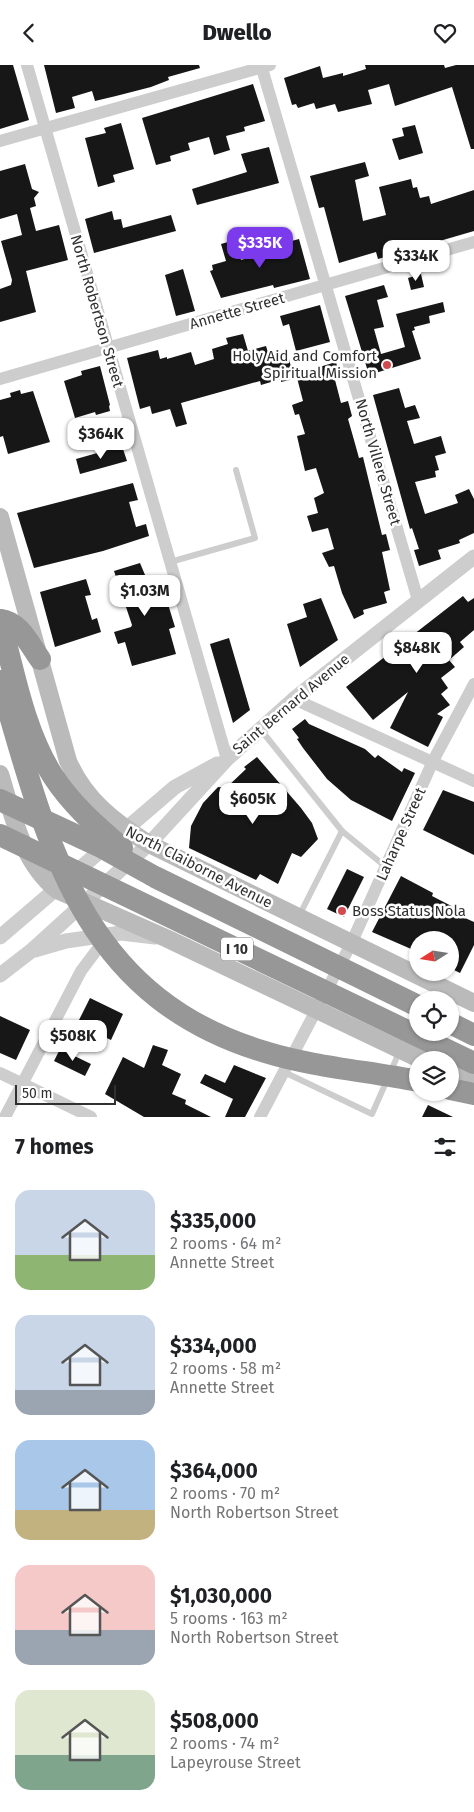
<!DOCTYPE html>
<meta charset="utf-8">
<style>
:root{--surface:#fff;--page:#f2f2f2;--text:#202124;--muted:#757577;--accent:#7c3aed}
body{margin:0;font-family:"Fira Sans",sans-serif;background:var(--page);color:var(--text);height:100vh;display:flex;flex-direction:column;font-size:19px;white-space:nowrap}
*{box-sizing:border-box;margin:0}
p{font-size:16px;color:var(--muted)}
.icon{flex:none;width:28px;height:28px;fill:none;stroke:currentColor;stroke-width:2;stroke-linecap:round;stroke-linejoin:round}
.map{position:relative;height:1052px;overflow:hidden}
.details{display:flex;flex-direction:column;background:var(--surface);flex:1}
.details>*{flex:none}
.needle{width:32px;rotate:258deg}
.tools{position:absolute;left:409px;top:866px;display:grid;gap:10px}
.tools a{display:grid;place-items:center;width:50px;height:50px;border-radius:50%;background:var(--surface);box-shadow:0 1px 4px #0004;font-size:25px}
.scale{position:absolute;left:15px;bottom:12px;width:101px;box-sizing:border-box;padding-left:5px;border:2px solid #303030;border-top:0;font-size:14px;line-height:18px;white-space:nowrap;color:#303030;-webkit-text-stroke:4px #fff;paint-order:stroke}
.price{position:absolute;translate:-50% -42px;padding:0 11px;border-radius:10px;background:#fff;color:#222;font-size:16px;line-height:32px;filter:drop-shadow(0 1px 2px #0008)}
.price::after{content:'';position:absolute;left:50%;top:30px;width:15px;height:11px;margin-left:-8px;background:inherit;clip-path:polygon(0 0,100% 0,50% 100%)}
.price.active{background:var(--accent);color:#fff}
ul{padding:0;list-style:none}
li{display:flex;align-items:center;gap:15px;height:125px;padding:0 15px}
li span{display:grid;place-items:center;flex:none;width:140px;height:100px;border-radius:15px;color:#555}
li>.icon{margin-inline-start:auto}
span .icon{width:60px;height:60px;fill:#fffc;stroke-width:1}
li b{font-size:21px}
h2{display:flex;justify-content:space-between;align-items:center;height:60px;padding:0 15px;font-size:21px}
header{display:flex;justify-content:space-between;align-items:center;height:65px;padding:0 15px;background:var(--surface);font-size:22px;font-weight:800}
.map>svg:first-child{display:block}
.building{fill:#171717}
.lines{fill:none;stroke-linecap:round;stroke-linejoin:round}
.service{stroke:#cdcdcd;stroke-width:6}
.minor{stroke:#cdcdcd;stroke-width:12}
.tertiary{stroke:#cdcdcd;stroke-width:15}
.secondary{stroke:#bababa;stroke-width:18}
.motorway{stroke:#979797;stroke-width:22}
.motorway-bridge{stroke:#979797;stroke-width:22}
.poi-dot{fill:#d04a50;stroke:#fff;stroke-width:2}
.labels{text-anchor:middle;dominant-baseline:central;stroke-width:5;stroke-linejoin:round;paint-order:stroke}
.shield{fill:#fff;stroke:#6e6e6e;stroke-width:1}
.shield-label{font-size:14px;font-weight:bold;fill:#303030}
.street-label{font-size:15px;fill:#303030;stroke:#fff}
.poi-label{font-size:15px;fill:#303030;stroke:#fff;text-anchor:end}
</style>
<header><svg class="icon" aria-label="back" viewBox="0 0 24 24"><path d="M15 5l-7 7 7 7"/></svg>Dwello<svg class="icon" aria-label="heart" viewBox="0 0 24 24"><path d="M12 20l-8-8c-3-5 5-10 8-4 3-6 11-1 8 4z"/></svg></header>
<div class="map">
<svg width="474" height="1052" viewBox="0 0 474 1052">
<rect width="100%" height="100%" fill="#fff"/>
<g class="building">
<polygon points="0,0 13,0 29,55 0,64"/>
<polygon points="44,0 199,0 200,3 168,12 169,15 151,22 116,31 95,36 92,26 72,32 75,43 56,48"/>
<polygon points="365,0 444,0 445,3 456,0 474,0 474,84 471,84 452,22 395,41 389,19 368,25 372,39 338,47 335,39 316,44 314,38 298,43 296,39 292,40 284,13 320,1 323,13 343,8 343,11 366,4"/>
<polygon points="253,19 265,56 244,62 245,66 226,71 230,85 214,90 209,72 188,78 190,85 170,91 171,96 156,100 142,53"/>
<polygon points="121,58 134,104 113,110 115,117 98,122 85,73 106,68 104,63"/>
<polygon points="415,60 423,88 399,95 392,74 404,71 402,63"/>
<polygon points="269,82 279,118 197,140 192,124 247,107 241,89"/>
<polygon points="365,97 369,111 355,115 363,156 386,150 379,122 411,114 413,123 417,122 420,133 429,131 431,139 474,125 474,166 378,194 376,187 339,198 324,142 319,143 310,111"/>
<polygon points="25,99 32,124 39,127 34,133 36,141 30,143 36,166 59,160 68,195 26,206 36,247 0,257 0,224 11,220 12,215 1,176 22,170 17,149 0,154 0,106"/>
<polygon points="112,146 114,155 121,154 123,163 171,150 176,166 94,188 85,154"/>
<polygon points="299,174 310,214 274,223 273,220 221,233 210,206 213,205 212,200 226,196 221,179 235,175 241,195 263,189 262,184"/>
<polygon points="183,204 195,246 176,251 165,210"/>
<polygon points="421,209 424,222 411,225 408,213"/>
<polygon points="384,220 388,232 377,235 384,262 374,264 381,289 405,282 396,249 443,237 445,247 429,251 430,258 414,262 415,265 412,266 421,294 369,310 345,231"/>
<polygon points="320,240 330,277 296,286 289,259 283,261 280,251"/>
<polygon points="243,269 248,286 266,281 269,291 287,286 294,314 281,317 281,314 261,320 260,316 181,338 187,359 176,362 170,344 152,349 150,341 140,344 127,293 158,285 160,294 167,292 167,294 191,287 195,300 214,294 212,284 228,279 226,273"/>
<polygon points="336,297 340,313 335,315 341,338 348,336 352,351 348,354 354,375 359,393 363,392 382,470 386,469 390,485 382,487 390,525 384,527 387,538 363,545 364,549 354,554 342,528 334,501 329,502 322,488 334,484 328,463 312,467 307,451 318,448 314,433 324,428 316,403 305,406 297,371 305,369 299,349 295,350 292,340 303,336 296,309"/>
<polygon points="100,301 110,340 109,341 110,346 96,350 95,347 75,353 64,316 82,310 81,306"/>
<polygon points="399,323 405,343 415,340 420,353 407,356 414,379 441,371 446,388 435,391 439,405 435,406 436,412 415,417 425,449 458,438 455,430 469,424 474,434 474,468 459,475 460,478 438,485 441,494 419,501 414,485 419,484 412,463 410,464 373,330"/>
<polygon points="20,325 21,329 33,326 50,377 8,389 3,371 0,372 0,335 11,332 10,328"/>
<polygon points="122,381 127,396 80,409 76,394"/>
<polygon points="133,418 138,435 129,437 136,462 146,459 149,471 103,486 34,503 17,448"/>
<polygon points="140,498 148,517 160,513 175,562 169,564 176,589 132,601 125,577 118,579 114,567 131,562 132,560 114,506"/>
<polygon points="86,514 91,530 85,531 92,555 97,553 101,567 55,582 40,527"/>
<polygon points="463,531 468,537 474,533 474,565 460,577 464,582 449,595 455,602 441,613 448,623 441,629 450,640 437,649 443,652 428,682 390,663 408,627 373,655 346,622"/>
<polygon points="321,533 338,575 300,602 287,559 307,552 303,539"/>
<polygon points="229,573 250,645 233,658 210,579"/>
<polygon points="305,654 309,659 365,684 375,693 378,690 402,707 404,703 415,708 392,756 351,735 327,714 303,683 297,674 299,673 292,664"/>
<polygon points="257,692 301,743 312,758 318,774 301,792 292,788 278,819 260,809 256,815 189,783 191,761 203,738 218,722 226,723 246,704 244,702"/>
<polygon points="443,725 474,737 474,790 423,765"/>
<polygon points="347,804 364,812 344,852 327,844"/>
<polygon points="401,811 433,828 432,831 467,849 465,853 474,857 474,880 460,908 450,903 450,875 418,875 418,887 372,867"/>
<polygon points="90,933 123,949 111,975 77,959"/>
<polygon points="0,951 30,965 16,995 0,988"/>
<polygon points="153,980 168,985 162,1000 181,1009 172,1029 186,1035 185,1039 211,1052 144,1052 105,1029 123,992 144,1003"/>
<polygon points="60,984 91,999 85,1011 54,996"/>
<polygon points="234,1000 266,1013 245,1052 225,1052 233,1034 200,1018 205,1009 225,1018"/>
<polygon points="428,1040 453,1052 422,1052"/>
</g>
<g class="lines">
<g class="service">
<polyline points="170,497 255,473 236,405"/>
<polyline points="261,665 342,766 386,802"/>
<polyline points="299,851 342,766"/>
<polyline points="391,1006 400,985"/>
<polyline points="284,1007 372,1049 387,1015"/>
</g>
<g class="minor">
<polyline points="27,0 227,694"/>
<polyline points="261,0 418,535"/>
<polyline points="0,76 270,0"/>
<polyline points="0,314 474,177"/>
<polyline points="294,634 474,716"/>
<polyline points="0,1008 91,1052"/>
<polyline points="5,1052 81,906 99,882 110,875"/>
<polyline points="260,1052 351,879 433,696 474,619"/>
</g>
<g class="tertiary">
<polyline points="0,872 175,722 217,699"/>
<polyline points="35,885 66,876 121,868 155,872"/>
<polyline points="0,910 31,886 149,779 227,694 294,634 474,492"/>
</g>
<g class="secondary">
<path d="M0,452L68,696C85,735 114,757 149,779L474,938"/>
<path d="M0,709C13,751 22,797 57,825L168,874L422,995"/>
<polyline points="450,1008 474,1019"/>
</g>
<g class="motorway">
<path d="M0,555C20,557 29,579 40,594"/>
<polyline points="450,958 474,970"/>
<polyline points="450,1024 474,1029"/>
</g>
<g class="motorway-bridge">
<path d="M0,555C14,607 24,666 53,711C71,739 97,762 122,783"/>
<path d="M0,616C47,778 81,932 265,987C314,1002 367,1006 418,1016"/>
<polyline points="0,735 99,781 155,812 418,941"/>
<polyline points="0,770 474,998"/>
</g>
</g>
<g class="poi-dot">
<circle cx="387" cy="300" r="5"/>
<circle cx="342" cy="846" r="5"/>
</g>
<g class="labels">
<rect class="shield" x="221" y="872.5" width="32" height="23" rx="4"/>
<g class="shield-label">
<text x="237" y="884">I 10</text>
</g>
<g class="street-label">
<text transform="translate(97 246) rotate(74)">North Robertson Street</text>
<text transform="translate(237 246) rotate(-16)">Annette Street</text>
<text transform="translate(378 397) rotate(74)">North Villere Street</text>
<text transform="translate(291 639) rotate(-40)">Saint Bernard Avenue</text>
<text transform="translate(401 769) rotate(-66)">Laharpe Street</text>
<text transform="translate(199 802) rotate(27)">North Claiborne Avenue</text>
</g>
<g class="poi-label">
<text x="377" y="291">Holy Aid and Comfort<tspan x="377" dy="17">Spiritual Mission</tspan></text>
<text x="352" y="846" text-anchor="start">Boss Status Nola</text>
</g>
</g>
</svg>
<div class="tools">
<a><svg class="needle" viewBox="-14 -14 28 28"><path d="M0-13l5 13h-10z" fill="#e53935"/><path d="M0 13l5-13h-10z" fill="#757577"/></svg></a>
<a><svg class="icon" aria-label="locate" viewBox="0 0 24 24"><circle cx="12" cy="12" r="6"/><path d="M12 2v4M12 18v4M2 12h4M18 12h4"/></svg></a>
<a><svg class="icon" aria-label="layers" viewBox="0 0 24 24"><path d="M12 4l9 5-9 5-9-5zM3 14l9 5 9-5"/></svg></a>
</div>
<div class="scale">50 m</div>
<b class="price active" style="left:260px;top:204px">$335K</b>
<b class="price" style="left:416px;top:217px">$334K</b>
<b class="price" style="left:101px;top:395px">$364K</b>
<b class="price" style="left:145px;top:552px">$1.03M</b>
<b class="price" style="left:417px;top:609px">$848K</b>
<b class="price" style="left:253px;top:760px">$605K</b>
<b class="price" style="left:73px;top:997px">$508K</b>
</div>
<section class="details">
<h2>7 homes<svg class="icon" aria-label="filters" viewBox="0 0 24 24"><path d="M4 7h16M4 17h16"/><circle cx="9" cy="7" r="2"/><circle cx="15" cy="17" r="2"/></svg></h2>
<ul>
<li><span style="background:linear-gradient(#c9d6e8 65%,#8fb573 0)"><svg class="icon" aria-label="home" viewBox="0 0 24 24"><path d="M3 11l9-7 9 7M6 9v11h12V9"/></svg></span><div><b>$335,000</b><p>2 rooms · 64 m²</p><p>Annette Street</p></div></li>
<li><span style="background:linear-gradient(#c9d6e8 75%,#9aa5b1 0)"><svg class="icon" aria-label="home" viewBox="0 0 24 24"><path d="M3 11l9-7 9 7M6 9v11h12V9"/></svg></span><div><b>$334,000</b><p>2 rooms · 58 m²</p><p>Annette Street</p></div></li>
<li><span style="background:linear-gradient(#a9c7e8 70%,#c2b280 0)"><svg class="icon" aria-label="home" viewBox="0 0 24 24"><path d="M3 11l9-7 9 7M6 9v11h12V9"/></svg></span><div><b>$364,000</b><p>2 rooms · 70 m²</p><p>North Robertson Street</p></div></li>
<li><span style="background:linear-gradient(#f6c9c9 65%,#9aa5b1 0)"><svg class="icon" aria-label="home" viewBox="0 0 24 24"><path d="M3 11l9-7 9 7M6 9v11h12V9"/></svg></span><div><b>$1,030,000</b><p>5 rooms · 163 m²</p><p>North Robertson Street</p></div></li>
<li><span style="background:linear-gradient(#dfe7d0 65%,#7fa58c 0)"><svg class="icon" aria-label="home" viewBox="0 0 24 24"><path d="M3 11l9-7 9 7M6 9v11h12V9"/></svg></span><div><b>$508,000</b><p>2 rooms · 74 m²</p><p>Lapeyrouse Street</p></div></li>
</ul>
</section>
